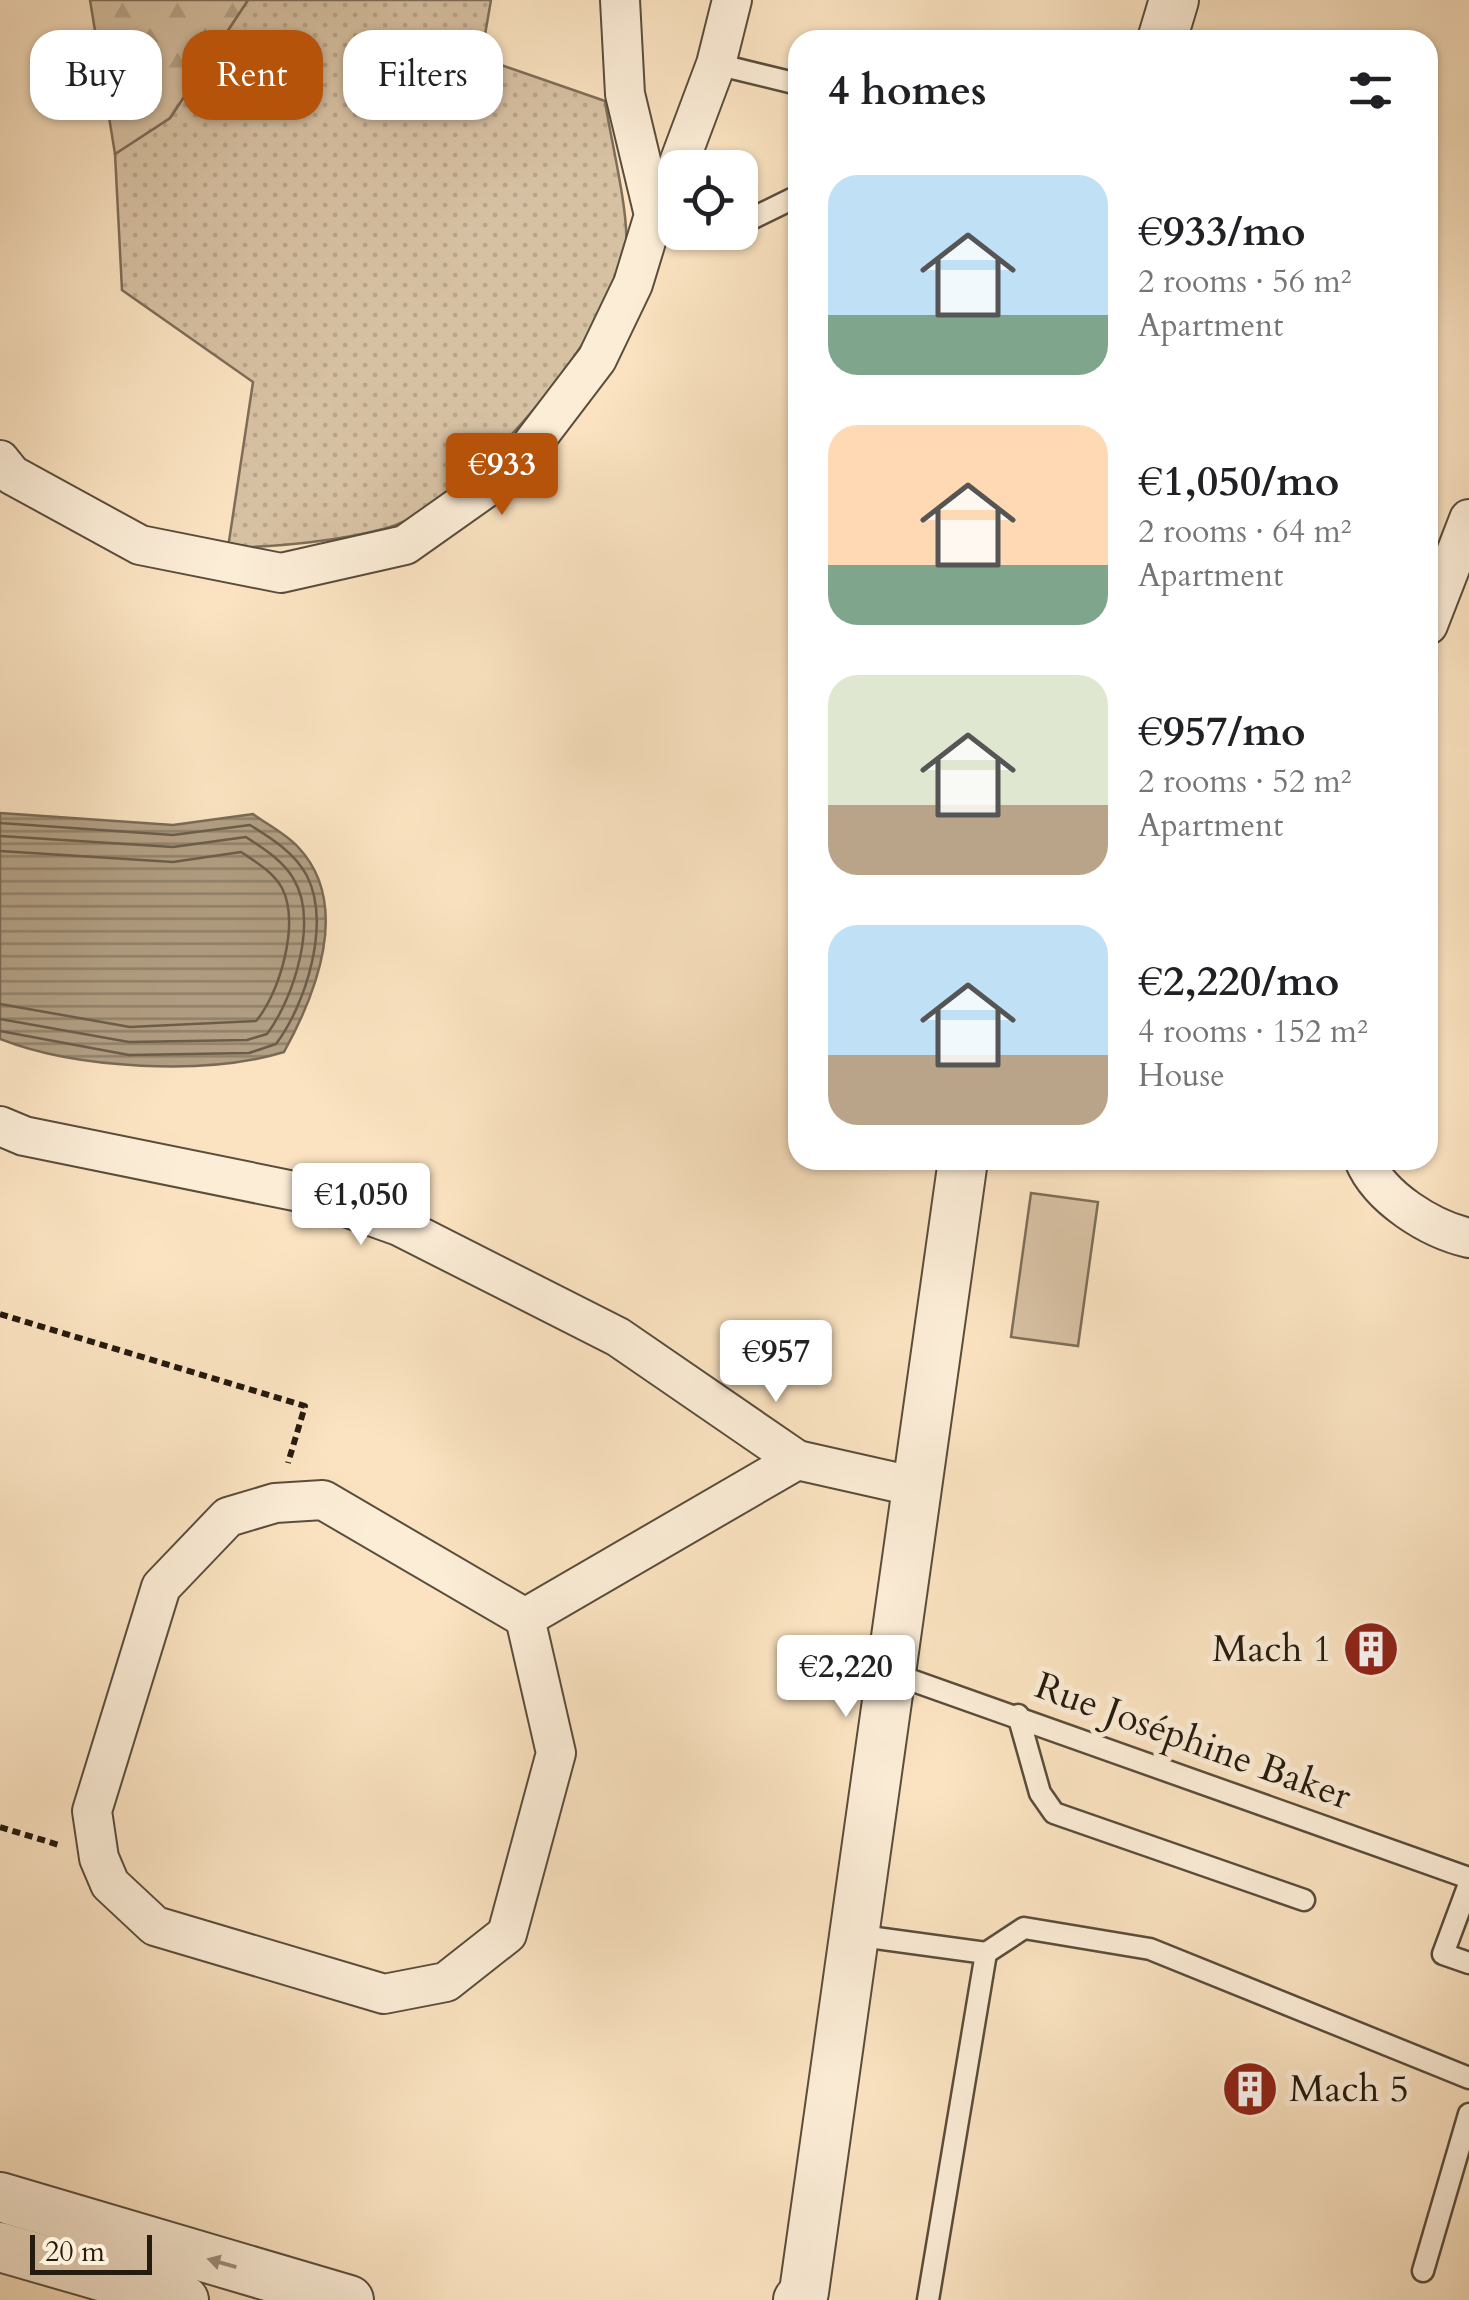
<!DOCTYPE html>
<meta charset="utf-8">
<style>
:root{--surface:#fff;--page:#f2f2f2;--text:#202124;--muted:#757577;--accent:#b45309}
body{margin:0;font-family:Cardo,serif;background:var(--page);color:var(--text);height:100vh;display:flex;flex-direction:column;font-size:38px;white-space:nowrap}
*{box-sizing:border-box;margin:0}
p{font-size:32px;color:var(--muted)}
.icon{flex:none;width:55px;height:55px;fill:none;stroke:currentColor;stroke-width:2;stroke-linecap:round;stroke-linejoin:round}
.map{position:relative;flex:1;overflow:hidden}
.details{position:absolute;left:788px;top:30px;width:650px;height:1140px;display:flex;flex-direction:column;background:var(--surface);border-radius:30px;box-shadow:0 2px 8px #0004}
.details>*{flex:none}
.banner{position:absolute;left:30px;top:30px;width:608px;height:90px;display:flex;gap:20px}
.fabs{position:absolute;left:658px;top:150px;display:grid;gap:20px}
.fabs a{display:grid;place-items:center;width:100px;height:100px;border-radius:20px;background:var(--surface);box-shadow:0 2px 8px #0004;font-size:50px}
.scale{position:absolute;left:30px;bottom:25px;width:122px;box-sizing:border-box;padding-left:10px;border:5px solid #251b0f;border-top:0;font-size:28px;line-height:35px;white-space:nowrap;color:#251b0f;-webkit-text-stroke:8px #fcedd7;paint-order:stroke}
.price{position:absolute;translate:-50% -85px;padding:0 22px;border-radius:10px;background:#fff;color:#222;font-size:32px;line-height:65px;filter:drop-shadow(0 2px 5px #0008)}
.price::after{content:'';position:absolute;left:50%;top:60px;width:30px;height:22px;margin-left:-15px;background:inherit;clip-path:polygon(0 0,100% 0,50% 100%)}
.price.selected{background:var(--accent);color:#fff}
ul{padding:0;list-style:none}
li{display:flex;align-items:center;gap:30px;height:250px;padding:0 40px}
li span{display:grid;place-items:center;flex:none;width:280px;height:200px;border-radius:30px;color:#555}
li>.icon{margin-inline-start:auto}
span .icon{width:120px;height:120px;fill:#fffc;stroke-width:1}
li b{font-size:42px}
h2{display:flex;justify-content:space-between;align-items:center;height:120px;padding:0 40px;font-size:42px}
.pill{padding:0 35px;border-radius:30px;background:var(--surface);box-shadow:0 2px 8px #0004;font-size:35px;line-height:90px}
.pill.selected{background:var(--accent);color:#fff}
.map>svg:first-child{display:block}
.grass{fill:url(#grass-dots);stroke:#7e6e59;stroke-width:2.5}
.forest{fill:url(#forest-firs);stroke:#7e6e59;stroke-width:2.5}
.garden{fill:#d7c1a3;stroke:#7e6e59;stroke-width:2.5}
.water{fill:url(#water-rules);stroke:#7a6a55;stroke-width:2.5}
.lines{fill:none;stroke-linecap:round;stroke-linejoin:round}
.shore{stroke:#6c5d4a;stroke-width:2.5}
.service-casing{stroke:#5a4d3c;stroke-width:25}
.minor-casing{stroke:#5a4d3c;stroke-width:42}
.tertiary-casing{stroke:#5a4d3c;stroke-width:52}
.path{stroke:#251b0f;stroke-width:6;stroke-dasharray:8 5;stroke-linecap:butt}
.service{stroke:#fcedd7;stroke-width:20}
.minor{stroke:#fcedd7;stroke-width:38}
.tertiary{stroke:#fcedd7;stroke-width:48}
.oneway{fill:#9b8e7d}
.labels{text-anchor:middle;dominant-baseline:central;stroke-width:10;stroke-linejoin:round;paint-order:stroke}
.poi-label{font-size:38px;fill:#251b0f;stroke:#fcedd7;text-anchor:end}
.street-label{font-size:38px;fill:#251b0f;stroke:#fcedd7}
</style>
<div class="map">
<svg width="1469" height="2300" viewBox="0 0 1469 2300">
<defs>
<pattern id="grass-dots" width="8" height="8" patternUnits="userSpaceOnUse" patternTransform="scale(2.5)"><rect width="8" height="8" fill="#d7c1a3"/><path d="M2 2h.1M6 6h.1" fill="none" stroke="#b8a58b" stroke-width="1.8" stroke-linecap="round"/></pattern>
<pattern id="forest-firs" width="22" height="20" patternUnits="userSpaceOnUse" patternTransform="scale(2.5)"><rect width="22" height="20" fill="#d7c1a3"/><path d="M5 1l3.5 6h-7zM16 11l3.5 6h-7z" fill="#b8a58b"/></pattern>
<pattern id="water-rules" width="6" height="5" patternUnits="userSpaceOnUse" patternTransform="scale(2.5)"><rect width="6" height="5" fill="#b29f84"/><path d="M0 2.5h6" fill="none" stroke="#91816a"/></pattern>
</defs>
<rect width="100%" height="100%" fill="#fbe3c1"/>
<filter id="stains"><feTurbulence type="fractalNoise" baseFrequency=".002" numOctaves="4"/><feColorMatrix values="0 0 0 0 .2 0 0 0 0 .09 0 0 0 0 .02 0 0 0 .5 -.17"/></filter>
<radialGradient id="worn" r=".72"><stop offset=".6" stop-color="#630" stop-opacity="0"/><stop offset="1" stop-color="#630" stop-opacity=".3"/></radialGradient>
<path class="grass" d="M248,0H491L481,58L605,101C610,136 629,213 626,244C617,330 469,504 387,528C336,542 280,546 228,548L253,382L122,290L115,154L170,118Z"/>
<polygon class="forest" points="90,0 248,0 170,118 115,154"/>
<polygon class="garden" points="1031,1193 1098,1202 1078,1346 1011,1337"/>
<path class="water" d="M0,813L173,825L253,814C268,825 286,834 298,847C352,904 316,994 284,1052C206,1076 76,1069 0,1039Z"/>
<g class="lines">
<g class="shore">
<path d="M0,823L173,835L250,825C271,838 295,853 307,876C331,924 306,1004 276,1044L249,1053L129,1055L0,1031"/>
<path d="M0,836L173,847L246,837C264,849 282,860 293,878C319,920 294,998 267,1034L247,1040L129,1042L0,1019"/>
<path d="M0,851L173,862L241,852C256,862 273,872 282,888C300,923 280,993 256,1021L130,1027L0,1004"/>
</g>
<g class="service-casing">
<g id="service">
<polyline points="716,64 798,84"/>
<polyline points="740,218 753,218 798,196"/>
<polyline points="891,1673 1469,1878"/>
<polyline points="1018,1715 1040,1793 1054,1813 1304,1900"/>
<polyline points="1469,1884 1443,1954 1469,1963"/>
<polyline points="854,1935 986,1953 928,2300"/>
<polyline points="986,1953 1024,1928 1150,1949 1469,2078"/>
<polyline points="1423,2271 1469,2114"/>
</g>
</g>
<g class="minor-casing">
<g id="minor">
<polyline points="677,168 716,64 732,0"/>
<polyline points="0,460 12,475 140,545 281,573 405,545 514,468 597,359 633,284 654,215 625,94 620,0"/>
<polyline points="1428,625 1469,519"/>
<polyline points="0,1126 24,1136 309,1194 399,1226 618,1337 797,1460"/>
<path d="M1364,1160C1380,1198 1430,1229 1469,1238"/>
<polyline points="525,1618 556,1753 507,1934 446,1982 384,1994 155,1926 110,1884 99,1858 92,1811 161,1587 228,1517 275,1503 323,1500 525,1618 797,1460 917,1487"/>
</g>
</g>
<g class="tertiary-casing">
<g id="tertiary">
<polyline points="1162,40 1174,0"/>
<polyline points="0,2197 349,2300"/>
<polyline points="0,2247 184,2300"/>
<polyline points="798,2300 804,2292 963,1160"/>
</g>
</g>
<g class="path">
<polyline points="0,1314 305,1406 288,1463"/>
<polyline points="0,1827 59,1845"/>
</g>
<use href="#service" class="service"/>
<use href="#minor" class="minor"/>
<use href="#tertiary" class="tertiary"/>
</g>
<defs><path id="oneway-solid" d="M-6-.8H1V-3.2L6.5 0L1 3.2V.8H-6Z" transform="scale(2.5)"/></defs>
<use class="oneway" href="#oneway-solid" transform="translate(222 2263) rotate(-164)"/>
<defs>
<g id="building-disc" transform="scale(2.875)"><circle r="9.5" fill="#8f2418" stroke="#fcedd7"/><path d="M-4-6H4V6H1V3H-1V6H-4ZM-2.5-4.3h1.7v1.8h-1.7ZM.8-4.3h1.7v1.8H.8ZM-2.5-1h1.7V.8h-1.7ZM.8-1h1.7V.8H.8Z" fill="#fff"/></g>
</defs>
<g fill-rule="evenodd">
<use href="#building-disc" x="1371" y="1649"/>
<use href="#building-disc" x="1250" y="2089"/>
</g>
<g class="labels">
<g class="poi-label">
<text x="1332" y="1649">Mach 1</text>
<text x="1289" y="2089" text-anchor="start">Mach 5</text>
</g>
<g class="street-label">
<text transform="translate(1193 1741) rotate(20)">Rue Joséphine Baker</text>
</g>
</g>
<rect width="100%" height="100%" filter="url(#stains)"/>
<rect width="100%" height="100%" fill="url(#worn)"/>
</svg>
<div class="fabs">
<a><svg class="icon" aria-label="locate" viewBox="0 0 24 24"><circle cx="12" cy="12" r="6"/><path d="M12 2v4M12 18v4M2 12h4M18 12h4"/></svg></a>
</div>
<div class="scale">20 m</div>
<b class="price selected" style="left:502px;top:518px">€933</b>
<b class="price" style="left:361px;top:1248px">€1,050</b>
<b class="price" style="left:776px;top:1405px">€957</b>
<b class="price" style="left:846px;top:1720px">€2,220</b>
<div class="banner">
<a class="pill">Buy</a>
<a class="pill selected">Rent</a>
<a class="pill">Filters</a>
</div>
<section class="details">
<h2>4 homes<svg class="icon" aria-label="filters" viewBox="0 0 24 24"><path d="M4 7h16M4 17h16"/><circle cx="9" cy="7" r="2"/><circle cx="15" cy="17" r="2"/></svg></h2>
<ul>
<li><span style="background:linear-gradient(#bfe0f5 70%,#7fa58c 0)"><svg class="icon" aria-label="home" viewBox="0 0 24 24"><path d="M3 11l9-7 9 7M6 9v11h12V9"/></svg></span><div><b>€933/mo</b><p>2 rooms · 56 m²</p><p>Apartment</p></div></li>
<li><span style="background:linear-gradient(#ffd9b3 70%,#7fa58c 0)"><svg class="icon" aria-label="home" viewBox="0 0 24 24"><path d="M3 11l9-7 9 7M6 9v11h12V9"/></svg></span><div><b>€1,050/mo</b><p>2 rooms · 64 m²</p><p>Apartment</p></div></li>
<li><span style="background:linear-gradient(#dfe7d0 65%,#b9a48a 0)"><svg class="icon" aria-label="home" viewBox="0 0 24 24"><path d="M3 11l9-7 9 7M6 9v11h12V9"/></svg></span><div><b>€957/mo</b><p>2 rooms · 52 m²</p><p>Apartment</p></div></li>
<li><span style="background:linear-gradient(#bfe0f5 65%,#b9a48a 0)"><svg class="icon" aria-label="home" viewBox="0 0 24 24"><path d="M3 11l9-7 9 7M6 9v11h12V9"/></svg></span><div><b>€2,220/mo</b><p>4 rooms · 152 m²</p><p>House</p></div></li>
</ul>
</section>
</div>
